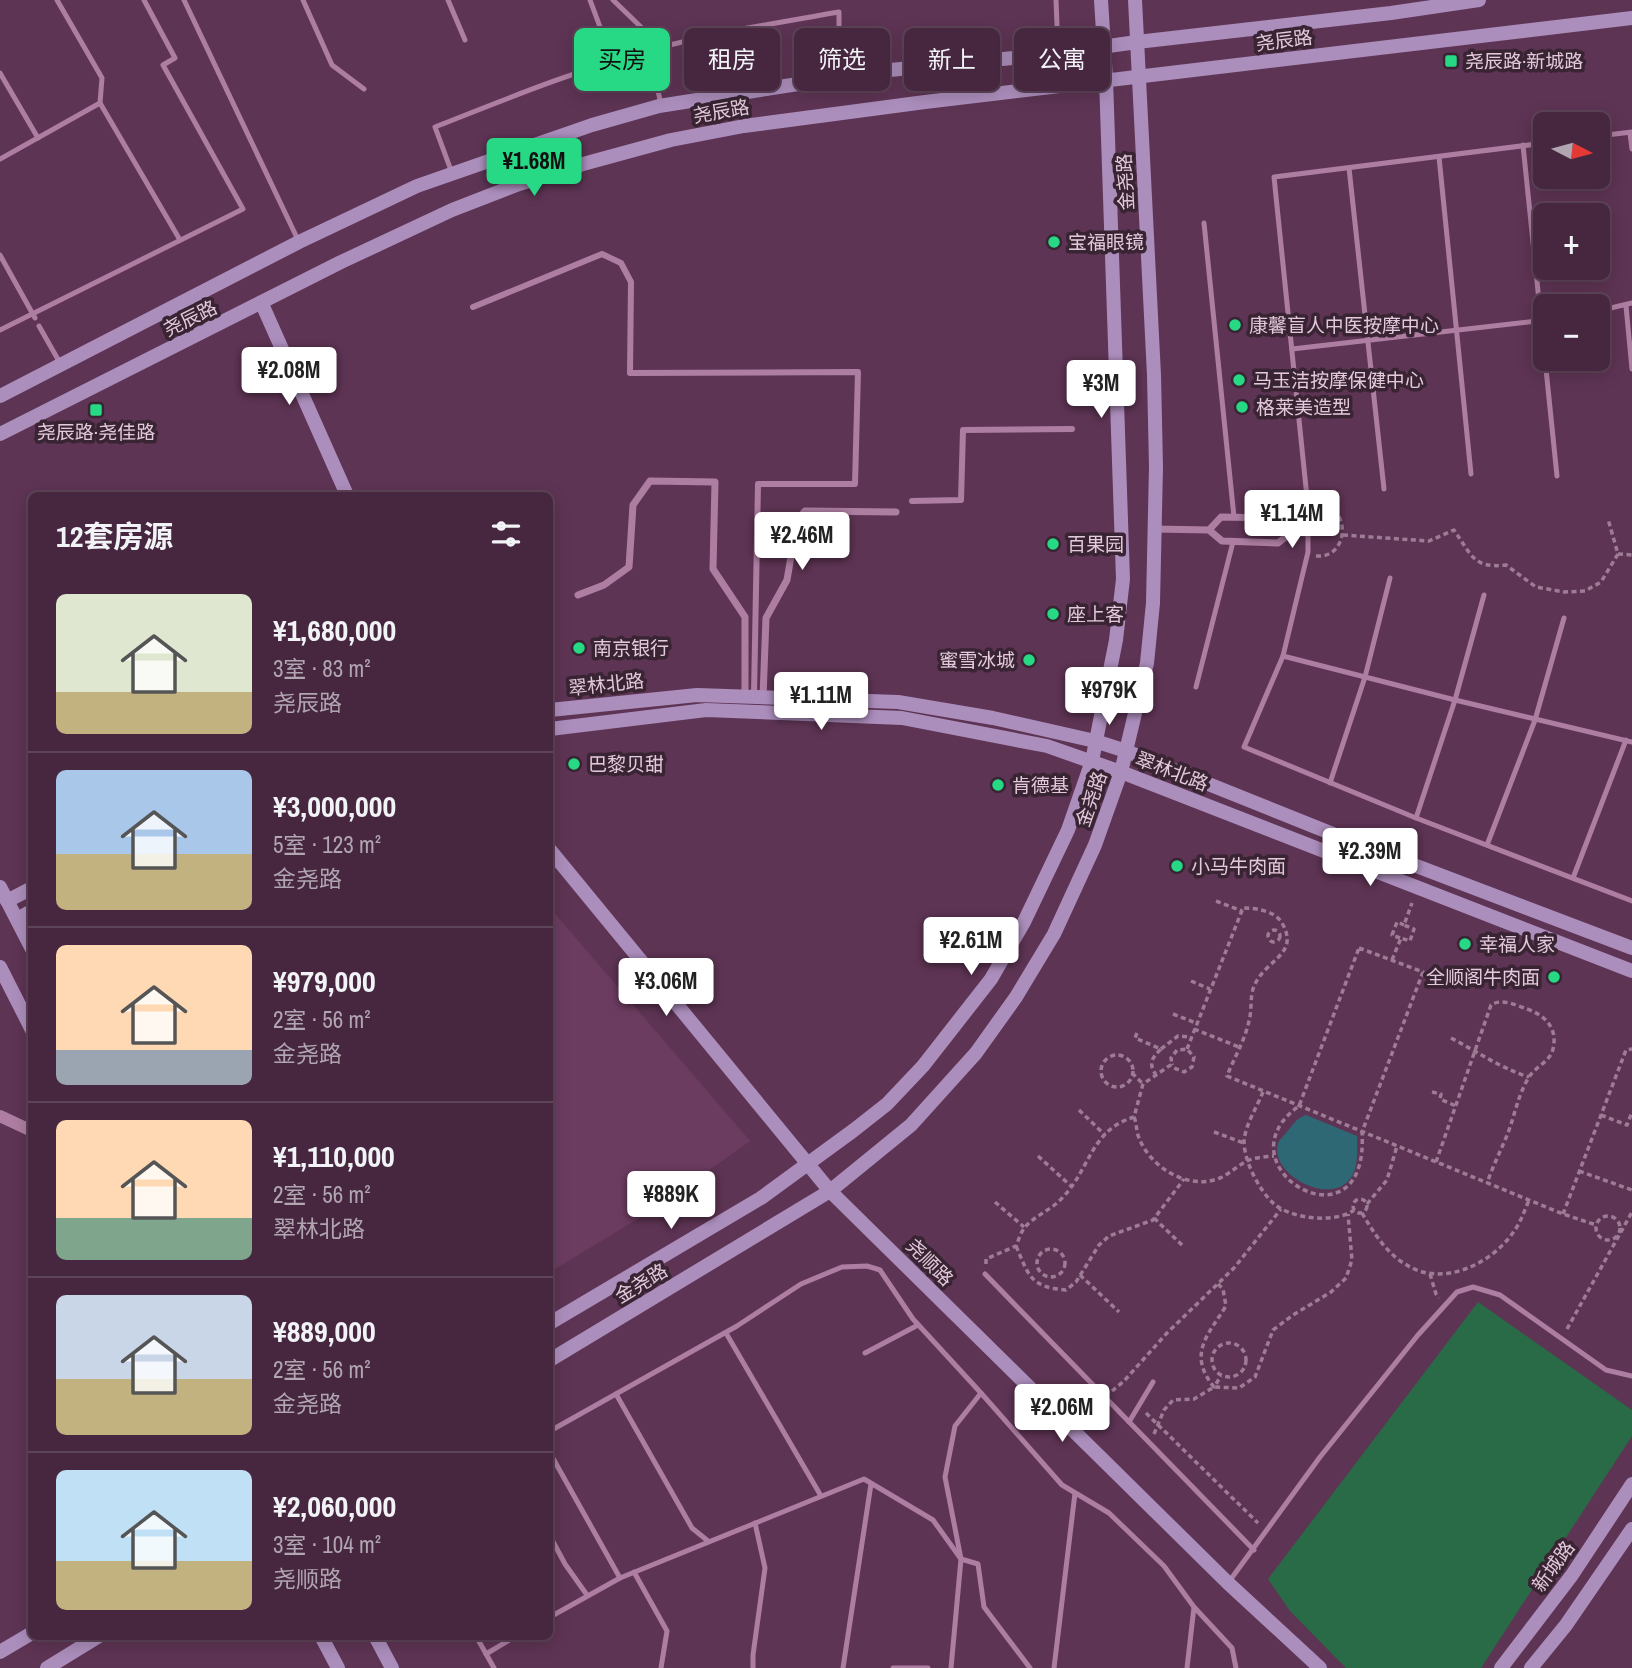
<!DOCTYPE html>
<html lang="zh">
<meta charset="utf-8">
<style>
:root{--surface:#46273f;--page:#4d2f46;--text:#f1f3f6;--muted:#b0a5b0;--line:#5e4459;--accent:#27d885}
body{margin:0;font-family:"Archivo Narrow","Noto Sans SC",sans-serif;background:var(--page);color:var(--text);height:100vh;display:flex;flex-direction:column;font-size:26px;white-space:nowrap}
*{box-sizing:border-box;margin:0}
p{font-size:23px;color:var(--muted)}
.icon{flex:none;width:38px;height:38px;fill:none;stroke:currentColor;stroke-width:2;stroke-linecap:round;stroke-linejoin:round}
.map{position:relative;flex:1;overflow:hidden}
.sheet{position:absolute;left:28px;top:492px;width:525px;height:1148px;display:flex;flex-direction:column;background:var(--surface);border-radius:10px;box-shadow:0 4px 18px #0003,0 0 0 2px var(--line)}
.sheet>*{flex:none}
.hud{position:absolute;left:574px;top:28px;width:665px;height:63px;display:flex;gap:14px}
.needle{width:46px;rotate:96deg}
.fabs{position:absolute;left:1533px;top:112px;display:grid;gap:14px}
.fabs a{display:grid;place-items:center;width:77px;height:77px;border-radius:10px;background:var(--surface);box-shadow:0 4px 18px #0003,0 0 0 2px var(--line);font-size:35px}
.price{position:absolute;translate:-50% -60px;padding:0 16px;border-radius:7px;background:#fff;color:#222;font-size:23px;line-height:46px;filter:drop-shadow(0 2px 4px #0008)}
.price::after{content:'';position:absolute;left:50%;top:42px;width:21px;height:16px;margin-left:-10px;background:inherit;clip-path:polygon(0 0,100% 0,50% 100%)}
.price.current{background:var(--accent);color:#111}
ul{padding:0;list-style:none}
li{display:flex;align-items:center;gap:21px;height:175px;padding:0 28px}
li+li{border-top:2px solid var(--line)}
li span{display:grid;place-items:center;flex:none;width:196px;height:140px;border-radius:10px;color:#555}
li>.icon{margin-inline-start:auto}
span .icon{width:84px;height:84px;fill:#fffc;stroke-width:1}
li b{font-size:30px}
h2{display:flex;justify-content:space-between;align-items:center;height:84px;padding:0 28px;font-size:30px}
.pill{padding:0 24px;border-radius:10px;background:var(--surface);box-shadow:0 4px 18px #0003,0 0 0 2px var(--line);font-size:24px;line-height:63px}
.pill.current{background:var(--accent);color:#111}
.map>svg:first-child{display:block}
.built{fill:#6c3c60}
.green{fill:#286b46}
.water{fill:#2f6875}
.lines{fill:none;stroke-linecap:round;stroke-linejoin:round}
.path{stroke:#9e7c95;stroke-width:3.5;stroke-dasharray:5 3.5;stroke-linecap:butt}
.service{stroke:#ae7ea2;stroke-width:5}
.pedestrian{stroke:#ae7ea2;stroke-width:6}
.minor{stroke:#ae7ea2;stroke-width:7}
.tertiary{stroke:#ae7ea2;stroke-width:12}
.secondary{stroke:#ac8ebc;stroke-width:14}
.poi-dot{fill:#27d885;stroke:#382433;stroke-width:2.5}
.labels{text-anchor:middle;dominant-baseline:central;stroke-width:7;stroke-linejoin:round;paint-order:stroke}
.street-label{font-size:19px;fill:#e3c9db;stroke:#382433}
.poi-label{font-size:19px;fill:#e3c9db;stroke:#382433;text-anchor:start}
</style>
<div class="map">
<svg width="1632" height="1668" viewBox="0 0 1632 1668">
<rect width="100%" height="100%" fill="#5e3454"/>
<polygon class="built" points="550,908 750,1141 659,1206 550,1272"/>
<polygon class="green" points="1478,1302 1632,1410 1632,1436 1481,1668 1346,1668 1290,1611 1268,1579"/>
<path class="water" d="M1306,1115L1357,1136C1357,1146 1358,1160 1355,1169C1342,1214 1264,1175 1279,1141C1281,1138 1284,1136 1286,1133C1294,1124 1295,1119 1306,1115Z"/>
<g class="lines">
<g class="path">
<path d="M1343,535L1429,541L1454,530C1471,554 1473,569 1506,565L1536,587L1564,592L1585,591L1601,582L1618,554L1608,519"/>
<polyline points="1618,554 1632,555"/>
<path d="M1316,556C1351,559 1351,502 1316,504"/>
<polyline points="1216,901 1242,911"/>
<circle cx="1274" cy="936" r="6"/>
<polyline points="1400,938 1392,935 1397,922 1404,925"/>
<path d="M1359,948L1423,972L1362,1132C1370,1257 1214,1167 1299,1106Z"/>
<polyline points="1392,960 1401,938 1410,941 1414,929 1404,925 1412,903"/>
<polyline points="1191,981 1210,989"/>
<polyline points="1173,1014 1196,1023"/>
<polyline points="1194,1029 1239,1047"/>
<path d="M1137,1033L1135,1038L1161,1049C1152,1058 1148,1063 1156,1075"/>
<path d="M1451,1038C1478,1052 1500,1068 1529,1077"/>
<polyline points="1161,1049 1178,1036 1190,1037"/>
<path d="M1187,1049L1243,908C1257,908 1275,911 1282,923C1301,956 1263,959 1253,989C1250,999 1252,1011 1249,1021C1245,1040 1234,1058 1227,1076L1563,1214L1596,1225"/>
<circle cx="1117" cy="1071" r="16"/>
<polyline points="1132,1073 1143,1084"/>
<path d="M1263,1092C1257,1107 1244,1127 1244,1143C1245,1163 1259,1189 1272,1202C1288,1219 1336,1224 1354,1210"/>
<polyline points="1432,1092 1441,1094 1440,1099 1456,1106"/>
<polyline points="1079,1110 1105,1135"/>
<polyline points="1601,1115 1627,1125 1632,1112"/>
<path d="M1134,1117C1137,1124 1136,1131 1139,1138C1150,1166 1184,1188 1214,1180C1227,1177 1235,1167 1247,1161C1254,1157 1266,1157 1274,1156"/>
<polyline points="1214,1132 1244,1143"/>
<polyline points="1038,1156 1071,1186"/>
<path d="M1436,1162L1491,1005C1501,998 1516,1005 1527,1009C1545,1015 1558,1028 1553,1049C1550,1062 1535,1067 1529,1077C1518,1095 1515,1114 1508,1133C1501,1150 1493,1166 1487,1183"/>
<polyline points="1579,1171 1632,1190"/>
<circle cx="1360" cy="1206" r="7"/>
<polyline points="995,1202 1024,1227"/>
<polyline points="1367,1204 1387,1180 1397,1146"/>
<path d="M1362,1213C1375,1235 1388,1256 1412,1268C1447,1285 1491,1263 1512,1234C1520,1224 1524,1212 1529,1200"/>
<polyline points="1563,1214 1626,1050 1632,1049"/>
<circle cx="1608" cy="1228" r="12"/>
<polyline points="1154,1218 1183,1246"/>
<path d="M1016,1246C1029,1276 1030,1287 1066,1290L1076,1282L1099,1245L1109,1236L1153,1220L1184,1179"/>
<circle cx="1051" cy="1263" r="14"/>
<path d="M986,1264V1259L1016,1246C1019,1239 1021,1231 1026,1226C1036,1215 1052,1210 1064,1196C1090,1168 1091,1130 1134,1117L1143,1084L1172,1064L1171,1058L1177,1050L1187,1049L1194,1057L1192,1067L1184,1072L1174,1068L1172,1064"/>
<polyline points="1430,1274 1436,1294 1439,1298"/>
<polyline points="1080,1275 1119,1312"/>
<path d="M1218,1284L1223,1289L1226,1306C1208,1335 1187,1354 1214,1387L1221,1376"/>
<polyline points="1567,1329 1632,1212"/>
<circle cx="1229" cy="1360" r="17"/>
<polyline points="1112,1391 1124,1381 1167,1333 1234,1268 1281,1209"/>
<polyline points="1146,1413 1258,1523"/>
<polyline points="1154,1434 1164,1410 1173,1400 1194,1399 1214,1387 1239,1388 1255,1377 1273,1330 1293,1315 1331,1292 1346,1278 1352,1260 1348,1214"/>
</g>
<g class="service">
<polyline points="184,0 299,242"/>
<polyline points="303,0 332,65 364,89"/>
<polyline points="448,0 465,40"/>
<polyline points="590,0 613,62"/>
<polyline points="613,0 644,30 661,104"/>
<polyline points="1056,0 1058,50"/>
<polyline points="0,73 38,138"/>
<polyline points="100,103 180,240"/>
<polyline points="1630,133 1632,149"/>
<polyline points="1598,136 1632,132"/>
<polyline points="1523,145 1557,476"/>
<polyline points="1439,157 1471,474"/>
<polyline points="0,159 100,103 102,78 57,0"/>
<polyline points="1349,168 1384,489"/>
<path d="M452,173L435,127C506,99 577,70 651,50C712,33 776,23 839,12V74"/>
<polyline points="1204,223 1234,517"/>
<polyline points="0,255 35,318"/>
<polyline points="1626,306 1632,369"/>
<polyline points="1598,311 1632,303"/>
<polyline points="39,326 60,363"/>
<polyline points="0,330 243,209 163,65 175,58 144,0"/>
<polyline points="1292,349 1545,320"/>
<polyline points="1291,533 1308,534 1308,507 1274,177 1545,143"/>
<polyline points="1308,534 1308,552 1283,656 1455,700 1632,742"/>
<polyline points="1283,656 1244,747 1416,818 1632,901"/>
<polyline points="1196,687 1233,542"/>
<polyline points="1330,783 1365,677 1390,578"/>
<polyline points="1416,818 1455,700 1484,595"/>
<polyline points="1487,845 1535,720 1564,618"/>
<polyline points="1573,878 1626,740"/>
<polyline points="985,1274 1254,1550"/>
<polyline points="726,1333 821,1496"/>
<polyline points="865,1353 918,1325"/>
<polyline points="616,1394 692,1528 708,1541"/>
<polyline points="1129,1422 1153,1382"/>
<polyline points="550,1431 737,1326 801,1284 842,1267 867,1266 880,1270 913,1319 981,1393 1062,1485 1109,1513 1164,1566 1194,1607 1232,1648 1236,1668"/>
<polyline points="550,1453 620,1578"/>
<polyline points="550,1536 565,1564 587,1595"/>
<polyline points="634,1572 667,1631 661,1668"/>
<polyline points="1228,1583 1320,1457 1418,1335 1457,1292 1473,1287 1500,1295 1606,1370 1632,1376"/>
<polyline points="550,1617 620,1578 864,1479 933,1520 961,1559 978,1564 984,1607 1030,1668"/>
<polyline points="476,1636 494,1668"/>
<polyline points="486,1654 516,1636"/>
<polyline points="753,1668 753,1655 765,1568 755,1523"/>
<polyline points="843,1668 871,1484"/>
<polyline points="893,1668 928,1668"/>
<polyline points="951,1668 961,1559 945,1477 955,1426 981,1393"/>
<polyline points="1054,1668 1075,1493"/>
<polyline points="1187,1668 1194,1607"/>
</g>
<g class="pedestrian">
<polyline points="473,307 602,254 621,263 631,282 630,373 858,372 855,484 758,484 754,695"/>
<polyline points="912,501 961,500 963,430 1072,429"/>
</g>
<g class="minor">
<polyline points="1155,529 1209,530 1222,541 1278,543 1291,533 1279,518 1221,517 1209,530"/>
<polyline points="578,595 604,585 629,567 633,505 650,481 715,482 713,569 745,617 745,697"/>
<polyline points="763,697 766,618 787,580 797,521 805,511 896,512"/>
</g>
<polyline class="tertiary" points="0,1116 32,1131"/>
<g class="secondary">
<polyline points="262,304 347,495"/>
<polyline points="0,396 299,242 417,186 592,125 659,106 798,84 839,75 1044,55 1137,42 1391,13 1479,0"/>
<polyline points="0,434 341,262 452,210 519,184 583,164 671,140 744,126 925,102 1632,18"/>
<polyline points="550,710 697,695 898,702 993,718 1095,741 1126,751 1343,838 1632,948"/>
<polyline points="550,729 706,710 902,718 1047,746 1121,772 1632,971"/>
<polyline points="550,850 830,1191 1228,1583 1320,1668"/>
<polyline points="0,887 32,949"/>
<polyline points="7,901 32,888"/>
<polyline points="17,919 32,911"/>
<polyline points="0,967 32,1030"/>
<polyline points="550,1323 761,1198 854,1130 887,1104 923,1066 991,979 1024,922 1068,830 1092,761 1116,640 1123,579 1106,79 1101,0"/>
<polyline points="550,1360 830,1191 911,1125 976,1053 1016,997 1054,934 1095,845 1121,772 1147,663 1153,603 1156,467 1154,375 1135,0"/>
<polyline points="321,1636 338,1668"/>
<polyline points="375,1636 392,1668"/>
<polyline points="0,1652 32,1633"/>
<polyline points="47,1668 99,1636"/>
<polyline points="1501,1668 1572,1575 1632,1484"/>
<polyline points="1531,1668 1566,1625 1632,1529"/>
</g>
</g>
<g class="poi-dot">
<rect x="1444" y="54" width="14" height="14" rx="3.5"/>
<circle cx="1054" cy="242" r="7"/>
<circle cx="1235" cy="325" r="7"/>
<circle cx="1239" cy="380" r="7"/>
<circle cx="1242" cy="407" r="7"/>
<rect x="89" y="403" width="14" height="14" rx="3.5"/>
<circle cx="1053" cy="544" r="7"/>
<circle cx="1053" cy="614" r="7"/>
<circle cx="579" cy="648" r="7"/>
<circle cx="1029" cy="660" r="7"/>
<circle cx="574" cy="764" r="7"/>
<circle cx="998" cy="785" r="7"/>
<circle cx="1177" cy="866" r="7"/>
<circle cx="1465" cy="944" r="7"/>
<circle cx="1554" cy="977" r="7"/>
</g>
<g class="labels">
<g class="street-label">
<text transform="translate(1284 40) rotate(-7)">尧辰路</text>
<text transform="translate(721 111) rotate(-10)">尧辰路</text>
<text transform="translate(1125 182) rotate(-93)">金尧路</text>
<text transform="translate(190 318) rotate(-26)">尧辰路</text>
<text transform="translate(606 684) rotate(-6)">翠林北路</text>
<text transform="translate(1172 771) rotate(21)">翠林北路</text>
<text transform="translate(1091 799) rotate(-71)">金尧路</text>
<text transform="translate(930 1262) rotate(45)">尧顺路</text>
<text transform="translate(641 1283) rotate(-31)">金尧路</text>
<text transform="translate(1553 1566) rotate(-54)">新城路</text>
</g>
<g class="poi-label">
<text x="1465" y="61">尧辰路·新城路</text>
<text x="1068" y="242">宝福眼镜</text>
<text x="1249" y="325">康馨盲人中医按摩中心</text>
<text x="1253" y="380">马玉洁按摩保健中心</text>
<text x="1256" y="407">格莱美造型</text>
<text x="96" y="432" text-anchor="middle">尧辰路·尧佳路</text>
<text x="1067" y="544">百果园</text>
<text x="1067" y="614">座上客</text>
<text x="593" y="648">南京银行</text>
<text x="1015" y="660" text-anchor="end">蜜雪冰城</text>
<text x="588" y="764">巴黎贝甜</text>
<text x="1012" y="785">肯德基</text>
<text x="1191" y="866">小马牛肉面</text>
<text x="1479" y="944">幸福人家</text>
<text x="1540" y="977" text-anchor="end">全顺阁牛肉面</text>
</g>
</g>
</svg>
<div class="fabs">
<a><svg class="needle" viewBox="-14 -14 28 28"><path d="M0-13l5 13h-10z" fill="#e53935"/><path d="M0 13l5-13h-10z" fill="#b0a5b0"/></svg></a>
<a>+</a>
<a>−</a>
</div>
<b class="price current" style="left:534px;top:198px">¥1.68M</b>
<b class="price" style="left:289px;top:407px">¥2.08M</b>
<b class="price" style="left:1101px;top:420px">¥3M</b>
<b class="price" style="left:1292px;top:550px">¥1.14M</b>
<b class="price" style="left:802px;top:572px">¥2.46M</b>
<b class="price" style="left:1109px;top:727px">¥979K</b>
<b class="price" style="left:821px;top:732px">¥1.11M</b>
<b class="price" style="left:1370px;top:888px">¥2.39M</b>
<b class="price" style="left:971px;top:977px">¥2.61M</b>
<b class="price" style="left:666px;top:1018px">¥3.06M</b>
<b class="price" style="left:671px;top:1231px">¥889K</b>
<b class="price" style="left:1062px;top:1444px">¥2.06M</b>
<div class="hud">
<a class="pill current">买房</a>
<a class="pill">租房</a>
<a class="pill">筛选</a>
<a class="pill">新上</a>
<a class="pill">公寓</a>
</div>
<section class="sheet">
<h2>12套房源<svg class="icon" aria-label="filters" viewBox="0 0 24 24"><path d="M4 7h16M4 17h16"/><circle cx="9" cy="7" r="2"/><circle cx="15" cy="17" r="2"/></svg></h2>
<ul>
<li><span style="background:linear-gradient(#dfe7d0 70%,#c2b280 0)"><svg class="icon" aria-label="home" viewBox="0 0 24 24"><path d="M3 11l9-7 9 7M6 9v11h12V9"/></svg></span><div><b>¥1,680,000</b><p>3室 · 83 m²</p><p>尧辰路</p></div></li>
<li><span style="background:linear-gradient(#a9c7e8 60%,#c2b280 0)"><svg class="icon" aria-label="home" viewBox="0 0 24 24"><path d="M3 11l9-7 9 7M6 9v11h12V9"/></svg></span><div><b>¥3,000,000</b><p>5室 · 123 m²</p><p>金尧路</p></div></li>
<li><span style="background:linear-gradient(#ffd9b3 75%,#9aa5b1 0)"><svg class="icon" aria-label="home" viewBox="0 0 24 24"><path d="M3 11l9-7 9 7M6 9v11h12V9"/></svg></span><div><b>¥979,000</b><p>2室 · 56 m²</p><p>金尧路</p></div></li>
<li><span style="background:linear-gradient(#ffd9b3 70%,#7fa58c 0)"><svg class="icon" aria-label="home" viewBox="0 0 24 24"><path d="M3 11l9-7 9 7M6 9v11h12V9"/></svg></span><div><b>¥1,110,000</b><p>2室 · 56 m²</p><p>翠林北路</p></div></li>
<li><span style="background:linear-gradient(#c9d6e8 60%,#c2b280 0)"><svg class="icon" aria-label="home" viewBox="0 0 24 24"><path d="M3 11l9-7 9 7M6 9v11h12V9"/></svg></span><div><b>¥889,000</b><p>2室 · 56 m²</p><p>金尧路</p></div></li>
<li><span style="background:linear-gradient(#bfe0f5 65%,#c2b280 0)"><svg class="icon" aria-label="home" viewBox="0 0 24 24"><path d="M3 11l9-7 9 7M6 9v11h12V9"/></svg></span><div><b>¥2,060,000</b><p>3室 · 104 m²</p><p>尧顺路</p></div></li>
</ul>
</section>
</div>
